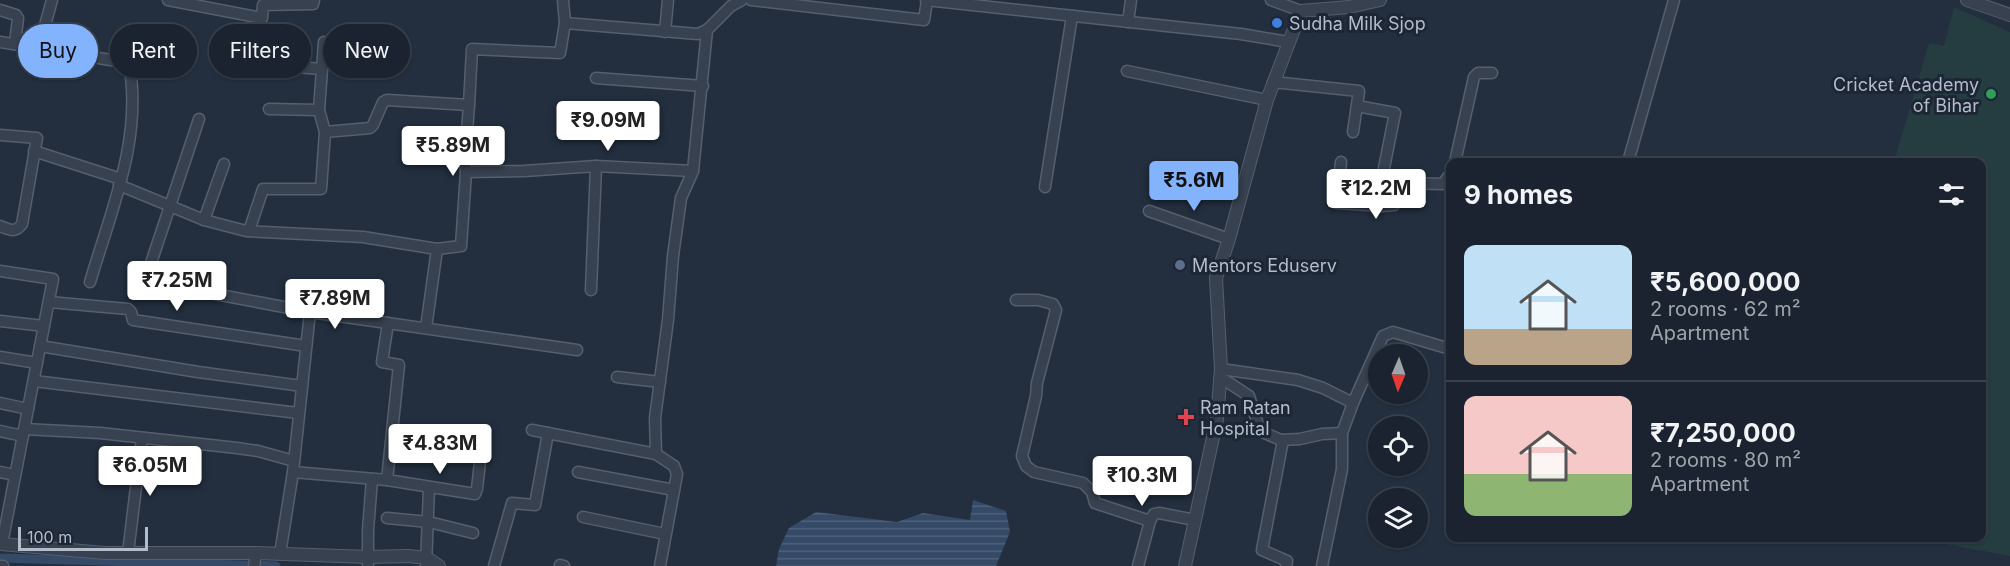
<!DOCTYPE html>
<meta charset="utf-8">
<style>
:root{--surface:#1a232f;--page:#232b37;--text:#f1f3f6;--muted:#9fa4aa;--line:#38404b;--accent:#84b3fe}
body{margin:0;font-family:Inter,sans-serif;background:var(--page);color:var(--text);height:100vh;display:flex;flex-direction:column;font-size:22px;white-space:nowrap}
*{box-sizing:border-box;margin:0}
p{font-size:20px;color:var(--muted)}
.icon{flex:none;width:33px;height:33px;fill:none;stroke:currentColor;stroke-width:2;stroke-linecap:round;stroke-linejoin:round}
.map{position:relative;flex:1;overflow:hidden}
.drawer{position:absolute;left:1446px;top:158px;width:540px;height:384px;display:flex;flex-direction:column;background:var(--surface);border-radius:12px;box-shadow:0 2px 4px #0004,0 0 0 2px var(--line)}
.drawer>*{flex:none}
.top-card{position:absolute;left:18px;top:24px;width:570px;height:54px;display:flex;gap:12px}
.needle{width:39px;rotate:182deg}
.buttons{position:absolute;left:1368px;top:344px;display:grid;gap:12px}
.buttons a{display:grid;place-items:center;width:60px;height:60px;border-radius:50%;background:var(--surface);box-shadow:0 2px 4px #0004,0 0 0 2px var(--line);font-size:30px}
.scale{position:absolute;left:18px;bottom:15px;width:130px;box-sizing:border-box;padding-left:6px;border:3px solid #b3bcca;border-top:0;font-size:16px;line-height:21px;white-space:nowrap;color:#b3bcca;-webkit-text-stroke:4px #1c2634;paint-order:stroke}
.price{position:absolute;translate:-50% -51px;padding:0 14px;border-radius:6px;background:#fff;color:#222;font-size:20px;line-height:39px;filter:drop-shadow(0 2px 3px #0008)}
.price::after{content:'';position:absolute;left:50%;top:36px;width:18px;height:14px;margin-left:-9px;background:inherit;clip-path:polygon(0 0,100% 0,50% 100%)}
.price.current{background:var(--accent);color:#111}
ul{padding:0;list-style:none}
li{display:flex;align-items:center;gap:18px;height:150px;padding:0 18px}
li+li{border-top:2px solid var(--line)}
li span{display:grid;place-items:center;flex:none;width:168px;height:120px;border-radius:12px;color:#555}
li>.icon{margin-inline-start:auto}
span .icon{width:72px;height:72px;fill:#fffc;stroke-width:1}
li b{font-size:26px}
h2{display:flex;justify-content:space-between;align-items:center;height:72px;padding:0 18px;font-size:26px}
.tag{padding:0 21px;border-radius:27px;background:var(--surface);box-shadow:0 2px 4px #0004,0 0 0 2px var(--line);font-size:21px;line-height:54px}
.tag.current{background:var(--accent);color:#111}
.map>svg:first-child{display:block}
.park{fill:#253d40}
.water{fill:url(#water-rules)}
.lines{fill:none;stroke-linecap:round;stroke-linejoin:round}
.canal{stroke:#354a67;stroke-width:9}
.minor-casing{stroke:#555f6d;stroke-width:13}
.tertiary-casing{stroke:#555f6d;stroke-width:14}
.minor{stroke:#37414f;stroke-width:10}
.tertiary{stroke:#37414f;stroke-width:12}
.shop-dot{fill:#3f7fe0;stroke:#1c2634;stroke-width:2}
.leisure-dot{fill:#2e9e5b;stroke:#1c2634;stroke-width:2}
.service-dot{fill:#5c6f8a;stroke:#1c2634;stroke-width:2}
.health-dot{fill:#e0444e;stroke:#1c2634;stroke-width:2}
.labels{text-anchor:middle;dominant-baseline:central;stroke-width:6;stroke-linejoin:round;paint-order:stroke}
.poi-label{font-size:18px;fill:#b3bcca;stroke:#1c2634;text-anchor:start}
</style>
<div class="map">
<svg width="2010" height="566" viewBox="0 0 2010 566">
<defs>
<pattern id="water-rules" width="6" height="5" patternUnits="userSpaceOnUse" patternTransform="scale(1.5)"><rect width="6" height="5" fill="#354a67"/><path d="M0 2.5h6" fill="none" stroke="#50627b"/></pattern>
</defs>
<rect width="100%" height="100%" fill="#232f3f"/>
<polygon class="park" points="1954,7 2010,32 2010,556 1907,537 1982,537 1982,162 1894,162 1929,43 1944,46"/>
<polygon class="water" points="973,500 1006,511 1010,532 996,566 776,566 779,549 789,528 816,512 897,522 923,513 970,520"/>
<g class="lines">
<polyline class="canal" points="0,558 276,566"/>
<g class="minor-casing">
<g id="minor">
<polyline points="168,0 262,18 263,5 313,4 314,0"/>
<polyline points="563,0 565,23 698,34 707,30"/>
<polyline points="751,0 924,20 927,0"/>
<polyline points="926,0 1241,34 1288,42"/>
<polyline points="1271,0 1301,11"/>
<polyline points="0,10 16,15 18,18 15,43"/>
<polyline points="1128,22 1131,0"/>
<polyline points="665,32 668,0"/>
<path d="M0,42L129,63C143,138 111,211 90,282"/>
<polyline points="324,42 319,110 325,132"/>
<polyline points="39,47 52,0"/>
<polyline points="256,64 322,69"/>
<polyline points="1127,71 1267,100"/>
<polyline points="596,78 703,86"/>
<polyline points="1273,82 1359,91 1353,132"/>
<polyline points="469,105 465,160 466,172 524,171 596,166 693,171"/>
<polyline points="1357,106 1395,113 1381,183"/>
<polyline points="269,109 319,110"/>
<path d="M0,135L37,138L22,224C16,233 10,230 0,226"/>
<polyline points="34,151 121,179"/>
<polyline points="1341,162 1337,203 1382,206 1394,205 1402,191 1403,183 1443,184 1450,174"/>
<polyline points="1455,162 1474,77 1478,73 1492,73"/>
<polyline points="1628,162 1674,0"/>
<polyline points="119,185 204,220 246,231 363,237 437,249 426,328"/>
<polyline points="1045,187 1072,16"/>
<polyline points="1149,211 1229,239"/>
<polyline points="204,220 224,164"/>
<polyline points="249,231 263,189 321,189 325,132 370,128 373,125 383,102 387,100 469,105 472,49 560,53 565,23"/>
<polyline points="437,249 461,246 466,172"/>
<polyline points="150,266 199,119"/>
<polyline points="0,271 53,279 2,544"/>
<polyline points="194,290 310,312"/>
<polyline points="591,290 596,166"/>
<polyline points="1016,300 1038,300 1053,304 1056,310 1037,383 1036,396 1022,456 1026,466 1034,472 1083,483 1092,492 1095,503 1150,521"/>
<polyline points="49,302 128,309 131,312 133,320 306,346"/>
<polyline points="0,321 44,326"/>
<polyline points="40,346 198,372 302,386"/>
<polyline points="0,357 37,363"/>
<polyline points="1221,369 1298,380 1323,388 1353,403"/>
<polyline points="617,377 660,382"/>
<polyline points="1220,377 1249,396 1260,431 1281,440 1300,439 1322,434 1342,433"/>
<polyline points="34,381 298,413"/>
<polyline points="0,403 28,409"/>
<polyline points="24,429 100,433 237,448 258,451 294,461"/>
<polyline points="532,430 656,454"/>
<polyline points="0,431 23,436"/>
<polyline points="1283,440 1262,550 1287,561 1286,566"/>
<polyline points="0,472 15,475"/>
<polyline points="293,472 387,480 399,365 382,362 388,323"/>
<polyline points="578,472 674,490"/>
<polyline points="387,480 475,494 477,489 481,453"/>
<polyline points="583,517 665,534"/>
<polyline points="387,518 429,522 473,533"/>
<polyline points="128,553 142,438"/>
<polyline points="280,554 293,472 310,312 577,350"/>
<polyline points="560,565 564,566"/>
<polyline points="0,566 3,566"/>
<polyline points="254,566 256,553"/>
<polyline points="368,566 368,530 372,479"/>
<polyline points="426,566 429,488"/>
<polyline points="494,566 512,503 535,505 548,433"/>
<polyline points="660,566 677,474 674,466 656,454 655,418 668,320 673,256 681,198 693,171 707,30 731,6 742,0"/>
<polyline points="1138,566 1150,521 1154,514 1159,513 1195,520"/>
<polyline points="1322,566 1342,469 1342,433 1353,403 1383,336 1393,332 1450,349"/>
</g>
</g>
<g class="tertiary-casing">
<g id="tertiary">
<polyline points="1967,0 2010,15"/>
<polyline points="0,544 105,553 256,553 369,557 408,556 427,558 439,566"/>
<polyline points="1185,566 1217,419 1221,369 1216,278 1229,239 1267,100 1301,11 1349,7 1380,0"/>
</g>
</g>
<use href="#minor" class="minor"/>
<use href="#tertiary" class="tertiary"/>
</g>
<circle class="shop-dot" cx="1277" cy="23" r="6"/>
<circle class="leisure-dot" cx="1991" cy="94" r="6"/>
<circle class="service-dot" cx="1180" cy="265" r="6"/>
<path class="health-dot" d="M1183 408h6v6h6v6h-6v6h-6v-6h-6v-6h6z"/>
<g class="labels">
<g class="poi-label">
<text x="1289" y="23">Sudha Milk Sjop</text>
<text x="1979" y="84" text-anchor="end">Cricket Academy<tspan x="1979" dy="21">of Bihar</tspan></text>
<text x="1192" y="265">Mentors Eduserv</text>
<text x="1200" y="407">Ram Ratan<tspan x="1200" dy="21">Hospital</tspan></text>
</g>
</g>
</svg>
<div class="buttons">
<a><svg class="needle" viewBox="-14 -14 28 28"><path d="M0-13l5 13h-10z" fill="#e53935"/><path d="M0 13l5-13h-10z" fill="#9fa4aa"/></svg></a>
<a><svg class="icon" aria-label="locate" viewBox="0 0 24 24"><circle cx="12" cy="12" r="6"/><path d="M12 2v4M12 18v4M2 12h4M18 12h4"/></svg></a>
<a><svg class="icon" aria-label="layers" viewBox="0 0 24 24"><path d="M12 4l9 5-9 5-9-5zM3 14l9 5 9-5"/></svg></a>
</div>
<div class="scale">100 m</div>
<b class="price" style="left:608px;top:152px">₹9.09M</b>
<b class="price" style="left:453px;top:177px">₹5.89M</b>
<b class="price current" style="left:1194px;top:212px">₹5.6M</b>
<b class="price" style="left:1376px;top:220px">₹12.2M</b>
<b class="price" style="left:177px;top:312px">₹7.25M</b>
<b class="price" style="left:335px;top:330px">₹7.89M</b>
<b class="price" style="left:440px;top:475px">₹4.83M</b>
<b class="price" style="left:150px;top:497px">₹6.05M</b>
<b class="price" style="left:1142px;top:507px">₹10.3M</b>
<div class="top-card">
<a class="tag current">Buy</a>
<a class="tag">Rent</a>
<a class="tag">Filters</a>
<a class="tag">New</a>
</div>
<section class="drawer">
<h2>9 homes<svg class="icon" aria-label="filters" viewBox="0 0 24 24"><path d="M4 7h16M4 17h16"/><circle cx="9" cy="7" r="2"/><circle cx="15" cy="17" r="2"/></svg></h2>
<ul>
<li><span style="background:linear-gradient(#bfe0f5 70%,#b9a48a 0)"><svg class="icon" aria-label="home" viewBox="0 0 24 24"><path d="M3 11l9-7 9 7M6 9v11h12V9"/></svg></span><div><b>₹5,600,000</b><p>2 rooms · 62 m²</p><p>Apartment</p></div></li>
<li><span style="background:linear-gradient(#f6c9c9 65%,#8fb573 0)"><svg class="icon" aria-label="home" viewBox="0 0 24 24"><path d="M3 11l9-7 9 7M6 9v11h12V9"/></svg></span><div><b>₹7,250,000</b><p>2 rooms · 80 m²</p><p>Apartment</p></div></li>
</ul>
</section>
</div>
